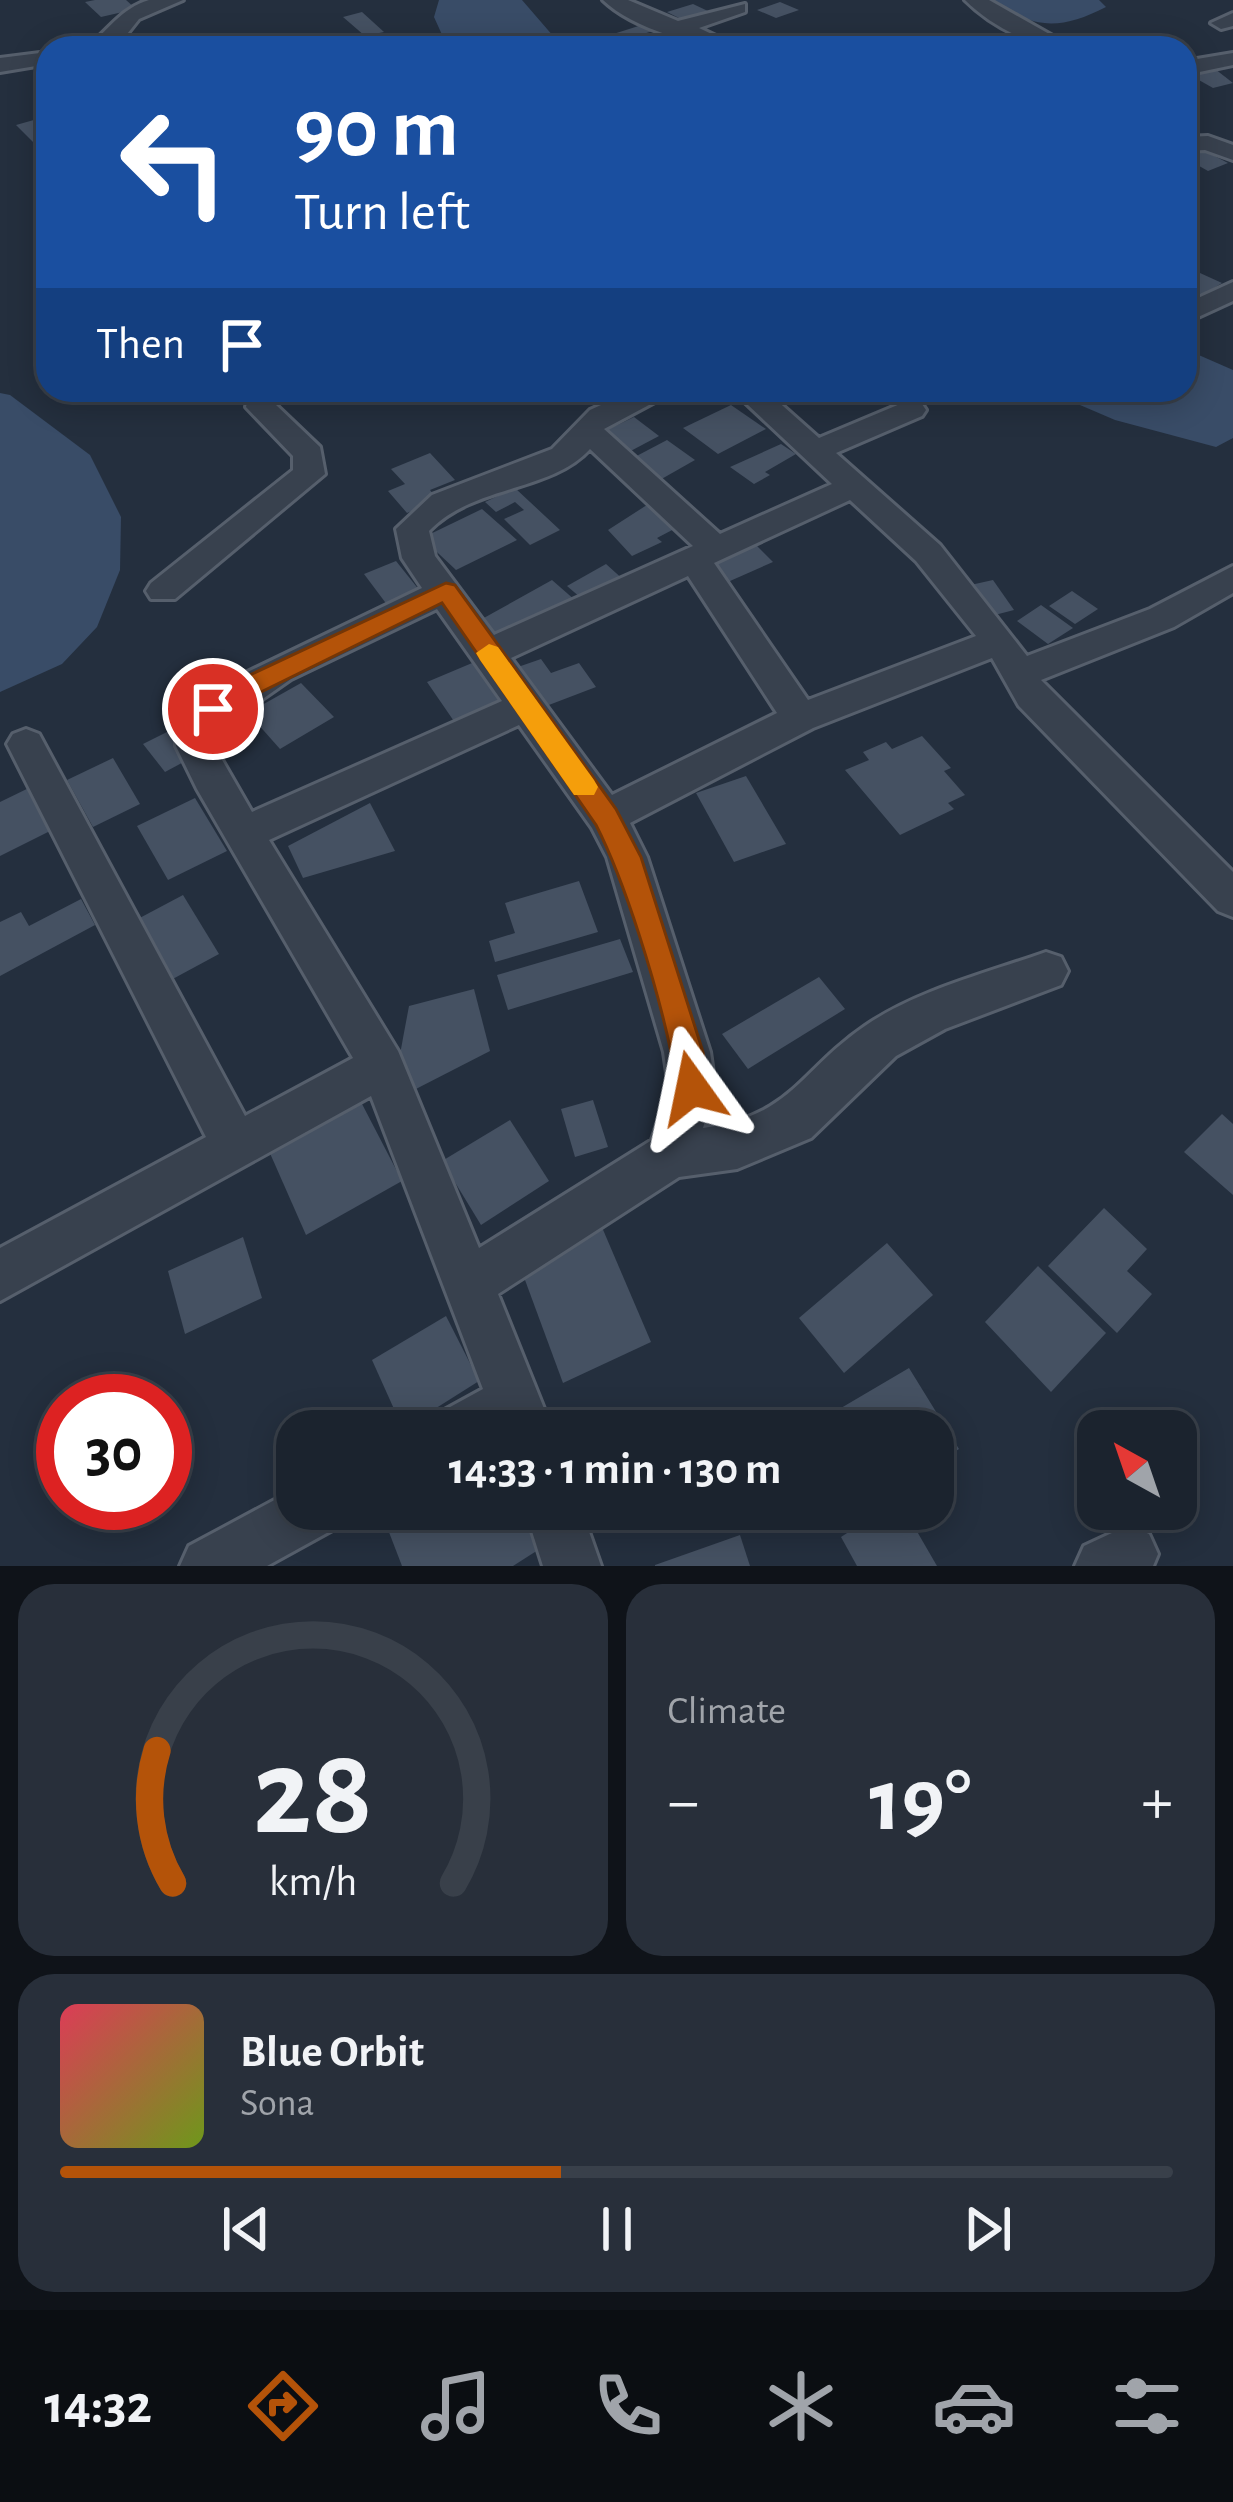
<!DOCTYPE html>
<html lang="en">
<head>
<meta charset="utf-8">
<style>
	body { margin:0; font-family:"Alegreya Sans",sans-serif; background:#282f3a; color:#f1f3f6; height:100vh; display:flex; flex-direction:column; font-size:45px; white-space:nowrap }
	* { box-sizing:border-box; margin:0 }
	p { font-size:39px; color:#a0a4aa }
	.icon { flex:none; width:66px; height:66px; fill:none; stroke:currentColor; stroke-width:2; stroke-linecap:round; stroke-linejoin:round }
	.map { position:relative; height:1566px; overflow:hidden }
	.panel { display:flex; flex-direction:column; gap:18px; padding:18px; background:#0f1319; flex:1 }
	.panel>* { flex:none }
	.top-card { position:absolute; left:36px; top:36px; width:1161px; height:366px; border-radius:36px; box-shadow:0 6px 30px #0003,0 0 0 3px #39404a; background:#1a4fa0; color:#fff; overflow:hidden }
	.needle { width:78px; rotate:320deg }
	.fabs { position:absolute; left:1077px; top:1410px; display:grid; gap:24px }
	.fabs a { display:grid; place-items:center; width:120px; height:120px; border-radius:24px; background:#1b232e; box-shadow:0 6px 30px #0003,0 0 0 3px #39404a; font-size:60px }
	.speed { position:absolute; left:36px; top:1374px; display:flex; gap:24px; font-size:60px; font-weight:700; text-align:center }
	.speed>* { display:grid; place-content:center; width:156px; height:156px; border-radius:50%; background:#1b232e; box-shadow:0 6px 30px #0003,0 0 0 3px #39404a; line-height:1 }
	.speed .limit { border:18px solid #d22; background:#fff; color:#111 }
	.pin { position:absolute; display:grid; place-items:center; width:102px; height:102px; color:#fff; margin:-51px; border:6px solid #fff; border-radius:50%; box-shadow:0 3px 12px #0007 }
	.me { position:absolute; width:132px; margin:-66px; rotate:348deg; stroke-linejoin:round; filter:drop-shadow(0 0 9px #0008) }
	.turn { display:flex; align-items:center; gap:42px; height:252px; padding:0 60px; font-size:54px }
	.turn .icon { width:156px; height:156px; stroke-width:2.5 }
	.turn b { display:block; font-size:84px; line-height:102px }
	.then { display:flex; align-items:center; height:114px; padding:0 60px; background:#0003; gap:24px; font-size:45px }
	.big { font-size:90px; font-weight:700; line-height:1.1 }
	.panel .widget { flex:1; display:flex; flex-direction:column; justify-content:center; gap:18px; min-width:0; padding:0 42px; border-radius:36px; background:#282f3a }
	.panel .dial { align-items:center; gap:0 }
	.dial svg { height:312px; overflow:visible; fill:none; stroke:#39404a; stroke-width:7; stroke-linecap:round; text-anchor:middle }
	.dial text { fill:#f1f3f6; stroke:none }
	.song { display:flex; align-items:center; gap:36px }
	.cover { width:144px; height:144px; border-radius:18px; background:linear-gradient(135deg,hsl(350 70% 55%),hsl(80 70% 35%)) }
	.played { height:12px; border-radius:6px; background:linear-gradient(90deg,#b45309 45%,#39404a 45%) }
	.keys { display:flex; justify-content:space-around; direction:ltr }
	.heat { display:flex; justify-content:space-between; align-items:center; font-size:66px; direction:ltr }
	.panel .tiles { flex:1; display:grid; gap:18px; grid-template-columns:1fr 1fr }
	.widget:last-child { grid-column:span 2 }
	.trip { position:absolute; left:276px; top:1410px; width:678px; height:120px; border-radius:36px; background:#1b232e; box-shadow:0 6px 30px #0003,0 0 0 3px #39404a; font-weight:700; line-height:120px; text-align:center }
	.tabs { display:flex; height:192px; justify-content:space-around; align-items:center; background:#0b0e12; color:#a0a4aa }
	.tabs .icon { width:84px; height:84px }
	.tabs .on { color:#b45309 }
	.tabs b { font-size:54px; color:#f1f3f6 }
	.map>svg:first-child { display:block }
	.water { fill:#394c67 }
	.building { fill:#455162 }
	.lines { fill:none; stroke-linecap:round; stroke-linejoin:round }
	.street-casing { stroke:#565f6c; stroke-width:6 }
	.street { fill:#38414e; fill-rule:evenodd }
	.route { fill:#b45309; stroke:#753606; stroke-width:3 }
	.slow { fill:#f59e0b }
</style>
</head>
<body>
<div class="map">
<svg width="1233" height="1566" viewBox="0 0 1233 1566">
	<rect width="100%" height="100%" fill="#242f3e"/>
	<!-- water -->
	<g class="water">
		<path d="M439,0H522L554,37L579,48H448L434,17Z"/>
		<path d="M991,0H1099L1106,7C1061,30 1034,30 991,0Z"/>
		<path d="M1185,349L1233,370V438L1216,447L1115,420L1045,390H1185Z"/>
		<path d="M0,393L10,395L90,455L121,517L120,570L97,627L62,664L0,692Z"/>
	</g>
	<!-- building -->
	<g class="building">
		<path d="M95,0H126L136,9L101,17L85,2Z"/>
		<path d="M780,2L799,10L776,18L757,10Z"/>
		<path d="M693,4L710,12L685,21L667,12Z"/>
		<path d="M362,12L384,32L365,36L343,17Z"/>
		<path d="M648,23L659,29L618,42L607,36Z"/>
		<path d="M1215,69L1233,83L1213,88L1190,75Z"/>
		<path d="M48,116V143L38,147L16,125Z"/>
		<path d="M1203,150L1228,163L1208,171L1185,158Z"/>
		<path d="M1189,268L1222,283L1203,295L1185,287Z"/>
		<path d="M731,405L766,429L718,454L683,428Z"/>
		<path d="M634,417L659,436L625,454L599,434Z"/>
		<path d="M667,440L695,460L658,481L629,460Z"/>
		<path d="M781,444L796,454L765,472L770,475L754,484L730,467Z"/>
		<path d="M430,453L455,480L430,490L438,500L407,513L388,491L405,484L391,469Z"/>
		<path d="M515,488L560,530L530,545L504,519L524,510L515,502L496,512L485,502Z"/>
		<path d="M650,503L676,528L657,538L662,542L632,556L608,530Z"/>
		<path d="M482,509L517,540L456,570L422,538Z"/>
		<path d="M756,545L773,562L721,585L704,567Z"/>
		<path d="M396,561L424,596L391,610L364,574Z"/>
		<path d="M606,564L626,582L588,604L567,586Z"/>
		<path d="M552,580L576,601L505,642L482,619Z"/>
		<path d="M993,580L1014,610L987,617L966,586Z"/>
		<path d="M1072,591L1098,609L1075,624L1049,606Z"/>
		<path d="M1041,605L1073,628L1048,644L1017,621Z"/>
		<path d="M484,658L512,706L460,730L427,682Z"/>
		<path d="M541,659L551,673L579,663L596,687L541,708L515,668Z"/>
		<path d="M198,673L219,697L188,714L167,690Z"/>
		<path d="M301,683L334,717L280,749L248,713Z"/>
		<path d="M169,731L191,758L165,772L143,744Z"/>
		<path d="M922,736L951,768L944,771L965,795L948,803L954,809L900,835L845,770L869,760L863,752L886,742L892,749Z"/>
		<path d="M113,758L140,804L93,827L67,780Z"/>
		<path d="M746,776L786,844L734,862L696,793Z"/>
		<path d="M35,785L60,826L0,856V802Z"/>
		<path d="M195,798L227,851L168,880L137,826Z"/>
		<path d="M370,803L395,851L303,878L288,846Z"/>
		<path d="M579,881L598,932L495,962L489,941L515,933L505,903Z"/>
		<path d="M183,895L219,954L169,981L134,921Z"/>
		<path d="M81,899L95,925L0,976V922L21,912L29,926Z"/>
		<path d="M620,939L633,972L508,1010L497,975Z"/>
		<path d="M819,977L845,1009L748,1069L722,1034Z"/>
		<path d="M474,989L490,1051L412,1091L398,1065L409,1006Z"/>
		<path d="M593,1100L608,1147L575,1157L561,1109Z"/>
		<path d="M361,1102L402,1181L306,1235L269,1151Z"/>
		<path d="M1222,1114L1233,1124V1195L1184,1152Z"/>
		<path d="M510,1120L549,1181L481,1225L442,1161Z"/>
		<path d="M1104,1208L1147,1249L1127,1271L1152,1294L1117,1333L1048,1266Z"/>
		<path d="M601,1225L651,1342L563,1383L518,1261Z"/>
		<path d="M243,1237L262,1298L185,1334L168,1271Z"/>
		<path d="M887,1243L933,1295L844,1373L799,1318Z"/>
		<path d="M1038,1266L1106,1333L1051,1392L985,1322Z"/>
		<path d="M446,1316L479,1381L403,1429L372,1360Z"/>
		<path d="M909,1368L959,1449L933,1466V1431H854L841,1408Z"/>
		<path d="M390,1509H534L549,1543L513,1566H402L382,1514Z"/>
		<path d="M884,1509H904L937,1566H857L841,1537Z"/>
		<path d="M740,1535L750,1566H655V1565Z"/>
	</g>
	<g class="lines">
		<defs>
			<g id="street">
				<path d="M149,0H183L139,19L116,48H86C107,32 121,8 149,0Z"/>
				<path d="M603,0H628L678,21L745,4V12L699,28L741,48C700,48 633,29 603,0Z"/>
				<path d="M965,0H989L1074,48C1034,48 993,28 965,0Z"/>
				<path d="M1233,13V26L1221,29L1211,23Z"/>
				<path d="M48,52V64L0,72V58Z"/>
				<path d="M1233,53V65L1185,75V61Z"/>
				<path d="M1208,136L1233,145V160L1205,150L1185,151V137Z"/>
				<path d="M1233,282V301L1185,323V304Z"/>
				<path d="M250,390H285L276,405L320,447L325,474L175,599H151L146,591L151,583L293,470V456L246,407Z"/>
				<path d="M634,390H677L604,429L720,534L832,484L732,390H765L819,438L900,404H922L926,410L922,416L836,453L940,545L1027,656L1150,609L1233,566V593L1174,627L1041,680L1233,872V917L1218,911L1019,706L992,658L813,728L630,823L647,857L710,1052L715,1087L703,1128C793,1116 799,1071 865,1026C917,990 987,973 1046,952L1061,957L1068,971L1061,985L945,1029L896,1056L811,1138L737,1169L679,1177L498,1294L553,1431H433L441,1412L483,1389L371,1096L0,1301V1248L206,1137L7,744L13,734L26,729L39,734L245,1116L353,1058L197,789L176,746V728L204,698L233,679L422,588L402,558L396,529L432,495L552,449L590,410ZM590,449L693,546L494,635L435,556L429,531C473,485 551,492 590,449ZM850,500L916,561L976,636L808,700L714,563ZM688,576L777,713L612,795L511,658ZM437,609L502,701L252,812L214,746V733L291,679ZM519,725L592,828L607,857L664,1052L669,1087L652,1140L479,1248L398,1051L269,840Z"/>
				<path d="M297,1488V1509H342L334,1529L267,1566H180L189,1546Z"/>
				<path d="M525,1509H581L601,1566H543Z"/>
				<path d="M1129,1525L1149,1534L1158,1554L1153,1566H1075L1084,1546Z"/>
			</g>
		</defs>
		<!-- street casing -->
		<use href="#street" class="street-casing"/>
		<!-- street -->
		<use href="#street" class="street"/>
	</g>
	<!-- route -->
	<path class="route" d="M446,583L455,585L616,809L641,857L703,1052L709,1088L704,1098L692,1103L681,1098C674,1083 675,1068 671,1052C657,986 626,884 596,825L442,603L257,694L222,716H204L200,709L239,680Z"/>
	<!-- slow -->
	<path class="slow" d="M489,644L498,647L594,780L598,787L594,795H574L480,660L476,653Z"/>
</svg>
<div class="fabs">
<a><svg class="needle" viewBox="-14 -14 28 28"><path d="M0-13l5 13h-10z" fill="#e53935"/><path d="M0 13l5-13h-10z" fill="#a0a4aa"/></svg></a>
</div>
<div class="speed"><div class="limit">30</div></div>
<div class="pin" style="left:213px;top:709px;background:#d93025"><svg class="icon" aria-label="arrive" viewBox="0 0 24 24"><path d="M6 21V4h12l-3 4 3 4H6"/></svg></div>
<svg class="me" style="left:692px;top:1088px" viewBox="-20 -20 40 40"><path d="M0-17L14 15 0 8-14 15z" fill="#b45309" stroke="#fff" stroke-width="4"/></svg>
<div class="trip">14:33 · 1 min · 130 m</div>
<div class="top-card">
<div class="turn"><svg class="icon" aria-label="left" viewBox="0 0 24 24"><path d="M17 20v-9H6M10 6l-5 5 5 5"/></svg><div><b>90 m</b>Turn left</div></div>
<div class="then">Then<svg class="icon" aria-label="arrive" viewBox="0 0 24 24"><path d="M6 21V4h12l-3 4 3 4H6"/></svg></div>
</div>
</div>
<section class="panel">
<div class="tiles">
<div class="widget dial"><svg viewBox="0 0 100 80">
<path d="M14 69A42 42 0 1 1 86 69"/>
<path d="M14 69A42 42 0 0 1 10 35" stroke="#b45309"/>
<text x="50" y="56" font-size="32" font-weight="700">28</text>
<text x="50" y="72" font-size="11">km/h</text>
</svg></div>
<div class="widget"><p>Climate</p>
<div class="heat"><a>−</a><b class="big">19°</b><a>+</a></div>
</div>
<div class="widget">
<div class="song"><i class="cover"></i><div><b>Blue Orbit</b><p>Sona</p></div></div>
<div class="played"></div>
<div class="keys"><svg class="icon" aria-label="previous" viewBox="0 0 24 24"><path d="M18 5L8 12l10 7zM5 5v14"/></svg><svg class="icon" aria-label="pause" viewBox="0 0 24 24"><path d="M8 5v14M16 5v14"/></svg><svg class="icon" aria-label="next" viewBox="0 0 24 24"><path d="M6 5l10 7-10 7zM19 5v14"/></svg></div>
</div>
</div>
</section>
<nav class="tabs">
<b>14:32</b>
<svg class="icon on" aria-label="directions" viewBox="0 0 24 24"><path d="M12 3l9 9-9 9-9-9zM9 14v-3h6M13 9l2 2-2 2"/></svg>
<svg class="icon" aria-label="music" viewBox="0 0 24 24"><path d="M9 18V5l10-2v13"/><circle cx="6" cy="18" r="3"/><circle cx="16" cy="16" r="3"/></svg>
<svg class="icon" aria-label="phone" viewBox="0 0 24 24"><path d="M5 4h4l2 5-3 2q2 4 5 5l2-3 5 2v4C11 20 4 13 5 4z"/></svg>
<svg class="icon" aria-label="climate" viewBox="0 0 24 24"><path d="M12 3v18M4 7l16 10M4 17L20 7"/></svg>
<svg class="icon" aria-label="car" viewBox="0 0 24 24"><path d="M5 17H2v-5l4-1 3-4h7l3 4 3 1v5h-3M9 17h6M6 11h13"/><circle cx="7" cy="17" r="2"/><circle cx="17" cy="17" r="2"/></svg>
<svg class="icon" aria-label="filters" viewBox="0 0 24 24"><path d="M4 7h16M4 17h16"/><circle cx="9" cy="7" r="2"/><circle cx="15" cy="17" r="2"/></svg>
</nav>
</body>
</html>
